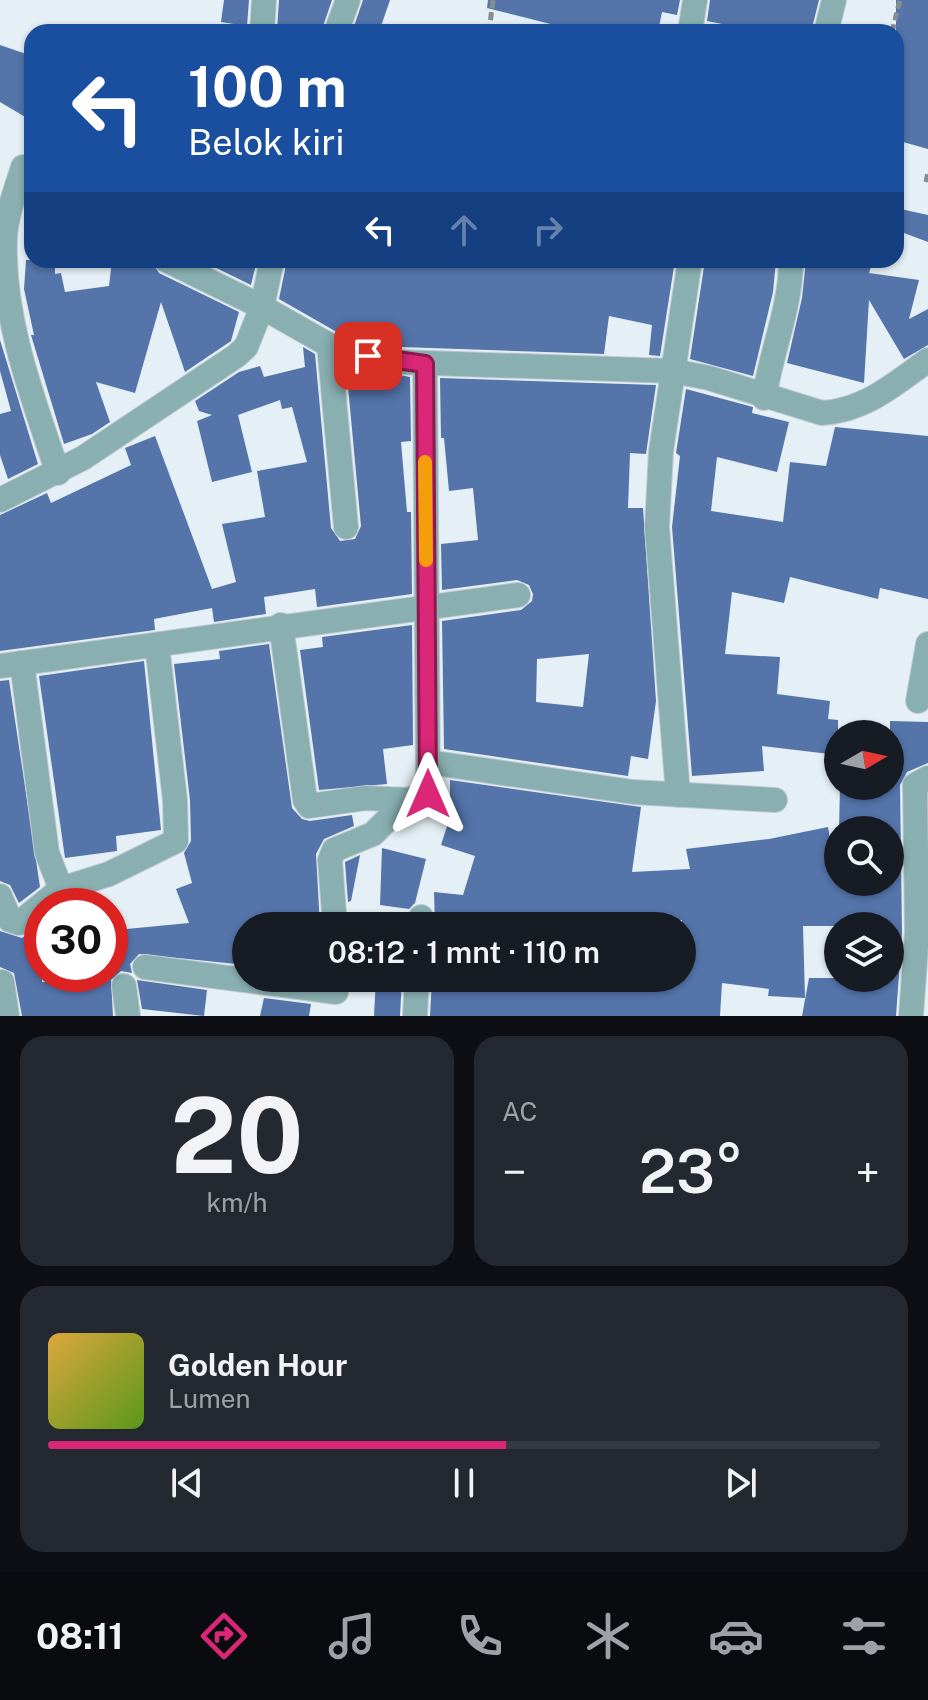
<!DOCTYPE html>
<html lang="id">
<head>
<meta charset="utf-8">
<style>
	body { margin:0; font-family:"Public Sans",sans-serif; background:#242831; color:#f1f3f6; height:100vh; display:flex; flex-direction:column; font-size:30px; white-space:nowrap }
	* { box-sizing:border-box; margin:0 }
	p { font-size:26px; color:#9ea1a6 }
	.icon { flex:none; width:44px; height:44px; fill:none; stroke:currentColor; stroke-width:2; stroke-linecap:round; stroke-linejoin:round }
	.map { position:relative; height:1016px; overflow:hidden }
	.drawer { display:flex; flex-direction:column; gap:20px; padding:20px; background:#0d0f14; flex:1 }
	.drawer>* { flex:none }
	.guide { position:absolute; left:24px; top:24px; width:880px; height:244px; border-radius:24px; box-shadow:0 2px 6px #0004; background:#1a4fa0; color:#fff; overflow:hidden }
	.needle { width:52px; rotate:81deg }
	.controls { position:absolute; left:824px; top:720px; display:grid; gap:16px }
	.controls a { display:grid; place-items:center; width:80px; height:80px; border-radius:50%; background:#171b24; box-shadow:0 2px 6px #0004; font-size:40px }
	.speed { position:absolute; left:24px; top:888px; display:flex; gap:16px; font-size:40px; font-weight:700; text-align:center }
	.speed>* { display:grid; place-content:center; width:104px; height:104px; border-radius:50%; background:#171b24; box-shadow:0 2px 6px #0004; line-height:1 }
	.speed .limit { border:12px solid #d22; background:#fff; color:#111 }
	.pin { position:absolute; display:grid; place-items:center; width:68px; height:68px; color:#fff; margin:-34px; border-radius:16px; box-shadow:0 4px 12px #0006 }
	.me { position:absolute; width:88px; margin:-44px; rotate:0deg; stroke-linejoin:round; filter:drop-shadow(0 0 6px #0008) }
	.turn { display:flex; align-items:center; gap:28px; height:168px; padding:0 32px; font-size:36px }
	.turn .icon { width:104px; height:104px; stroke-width:2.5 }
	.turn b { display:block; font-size:56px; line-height:68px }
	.lanes { display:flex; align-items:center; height:76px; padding:0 32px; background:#0003; justify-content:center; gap:40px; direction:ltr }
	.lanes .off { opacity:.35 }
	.big { font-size:60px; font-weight:600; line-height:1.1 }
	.drawer .widget { flex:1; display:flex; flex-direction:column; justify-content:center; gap:12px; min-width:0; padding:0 28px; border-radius:24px; background:#242831 }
	.drawer .dial { align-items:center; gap:0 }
	.dial b { font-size:104px; line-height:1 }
	.song { display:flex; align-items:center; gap:24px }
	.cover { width:96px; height:96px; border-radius:12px; background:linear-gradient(135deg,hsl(40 70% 55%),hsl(90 70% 35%)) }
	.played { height:8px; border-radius:4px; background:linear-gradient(90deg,#db2777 55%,#363941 55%) }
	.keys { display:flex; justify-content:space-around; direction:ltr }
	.heat { display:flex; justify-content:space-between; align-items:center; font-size:44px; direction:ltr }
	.drawer .tiles { flex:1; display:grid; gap:20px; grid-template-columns:1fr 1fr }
	.widget:last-child { grid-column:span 2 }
	.trip { position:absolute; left:232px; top:912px; width:464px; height:80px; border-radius:40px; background:#171b24; box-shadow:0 2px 6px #0004; font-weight:600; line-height:80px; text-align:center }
	.menu { display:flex; height:128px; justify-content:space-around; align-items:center; background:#090b0e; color:#9ea1a6 }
	.menu .icon { width:56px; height:56px }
	.menu .active { color:#db2777 }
	.menu b { font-size:36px; color:#f1f3f6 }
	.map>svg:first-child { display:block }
	.building { fill:#5474aa; fill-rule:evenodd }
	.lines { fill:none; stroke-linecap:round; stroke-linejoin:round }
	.street-casing { stroke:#c1cad0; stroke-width:26 }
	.path { stroke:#858d91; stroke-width:5; stroke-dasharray:8 4; stroke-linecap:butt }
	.street { stroke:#89afb1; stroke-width:24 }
	.route-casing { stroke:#8e194d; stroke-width:20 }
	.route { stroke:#db2777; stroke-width:14 }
	.slow { stroke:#f59e0b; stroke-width:14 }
</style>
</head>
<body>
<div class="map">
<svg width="928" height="1016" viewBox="0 0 928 1016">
	<rect width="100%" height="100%" fill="#e5f0f6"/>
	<!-- building -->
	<g class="building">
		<path d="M224,0H249L247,26L221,22Z"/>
		<path d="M279,0H332L321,32L277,30Z"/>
		<path d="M363,0H390L379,32H352Z"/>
		<path d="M488,0H680L677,15L662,12L658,32H582L487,8Z"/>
		<path d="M710,0H819L811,32H763L707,21Z"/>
		<path d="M896,0H928V149L896,140Z"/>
		<path d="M0,45L32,56V121L0,102Z"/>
		<path d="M896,208L928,215V242L896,230Z"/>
		<path d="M26,260H55V274L61,273L65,292L109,286L112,260H151L159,273L239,312L231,341L185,372L161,302L135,393L96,382L110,422L92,434L64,444L31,335H34L24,289Z"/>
		<path d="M200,260H257L251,285Z"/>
		<path d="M287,260H675L660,356L649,355L652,325L609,316L604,354L401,347L335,331L279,299Z"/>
		<path d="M705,260H776L773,292L753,376L690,359Z"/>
		<path d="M806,260H873L869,273L919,280L909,319L928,309V345L904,359L869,300L864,383L787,363L802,298Z"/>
		<path d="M0,340L38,464L8,479L0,455V414L11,411L0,371Z"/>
		<path d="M303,347L315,354L331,528L340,541L355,539L361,526L346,365L410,377L411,441L401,442L407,512H411L412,594L317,607L315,589L264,597L266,614L214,622L212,608L154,619L155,630L0,651V515L47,493L51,503L131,465L125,448L155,436L212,589L236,582L222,524L265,517L257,471L307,462L292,407L282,409L280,400L238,415L252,472L212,482L197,421L212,415L199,411L195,401L239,372L260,366L264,377L305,367Z"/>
		<path d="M440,378L656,385L646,454L630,453L628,508H643L656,701L648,759L631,756L628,776L444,749L442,621L521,610L532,601L533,594L529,585L517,580L442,590L441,544L478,540L473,488L449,491L444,438H441ZM589,654L583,707L536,702L537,659Z"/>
		<path d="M686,389L753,407L752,413L789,422L777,472L717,457L711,511L783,522L790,462L826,466L835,427L928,436V599L880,588L878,599L790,577L784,603L732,592L725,654L780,657L777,694L830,701L828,719L838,720V755L762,746L764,771L692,776L672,527L680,456L676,453Z"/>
		<path d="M412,625L413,745L383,749L387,784L319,790L300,650L323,647L322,637Z"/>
		<path d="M269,644L292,808L302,819L310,821L352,815L354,826L324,839L316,854L320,926H246V965L139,954L130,964L132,973L121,971L111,980L113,1016H22L14,973L0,967V931L22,938L42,924V982L62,980L63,986L110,979V943L118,942L116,930L189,923L176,889L192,883L184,853L191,841L190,800L174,664L220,659L219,651Z"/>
		<path d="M144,661L161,830L116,836L117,851L65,858L39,676Z"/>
		<path d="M9,680L40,887L19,903L10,885L0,881V681Z"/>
		<path d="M890,721L928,722V763L907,772L900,785L902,933L896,1016H802L809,978H890V926H803L805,998L768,996L769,989L722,983L720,1016H430L432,978H448L447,983L497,978H682V920L619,918L595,923V926H435L434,892L463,895L475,856L441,845L450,817V780L641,807L632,872L690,869L686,849L769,839L828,827L838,882H890V830H839L840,786H890Z"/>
		<path d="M382,848L426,859L415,903L409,909L380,905Z"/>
		<path d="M360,855L351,901L348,902L345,862Z"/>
		<path d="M376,978H402L400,1016H374Z"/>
		<path d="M137,980L207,990L204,1016L142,1009Z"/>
		<path d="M264,998L311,1004L309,1016H260Z"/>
	</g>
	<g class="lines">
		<defs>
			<g id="street">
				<path d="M262,32L264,0"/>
				<path d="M336,32L348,0"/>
				<path d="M690,32L695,0"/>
				<path d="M826,32L834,0"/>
				<path d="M23,167C16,190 6,214 5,239C2,319 33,399 58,473"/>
				<path d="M166,260L262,307L272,260"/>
				<path d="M329,345L346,527"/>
				<path d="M764,398C771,352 791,307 791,260"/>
				<path d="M0,500L83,458L236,356L246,347L262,307L329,345L399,362L673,371L709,378L822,413C864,411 895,384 928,360"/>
				<path d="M281,625L305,800L309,806L366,798L407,800"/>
				<path d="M22,663L47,853L61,889"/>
				<path d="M0,666L518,595"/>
				<path d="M918,701L928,644"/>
				<path d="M428,762L633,792L775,800"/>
				<path d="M678,795L657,527L661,451L690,260"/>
				<path d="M0,896L10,920L19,923L61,889L109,874L176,841L175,800L157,645"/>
				<path d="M335,926L330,860L334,850L373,834L407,800L428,794L425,364"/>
				<path d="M420,926L421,917"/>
				<path d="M145,967L336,992V978"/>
				<path d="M2,982L7,1016"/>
				<path d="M124,986L128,1016"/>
				<path d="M415,1016L417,978"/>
				<path d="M911,1016L917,933L915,785L928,778"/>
			</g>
		</defs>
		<!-- street casing -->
		<use href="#street" class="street-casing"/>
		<!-- path -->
		<g class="path">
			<path d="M489,32L493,0"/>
			<path d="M892,32L900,0"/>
			<path d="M926,182L928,172"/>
		</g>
		<!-- street -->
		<use href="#street" class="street"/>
	</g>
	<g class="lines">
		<defs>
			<path id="route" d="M368,356L425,364L428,794"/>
		</defs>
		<!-- route casing -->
		<use href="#route" class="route-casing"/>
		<!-- route -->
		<use href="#route" class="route"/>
		<!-- slow -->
		<path class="slow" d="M425,462L426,560"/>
	</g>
</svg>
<div class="controls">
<a><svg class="needle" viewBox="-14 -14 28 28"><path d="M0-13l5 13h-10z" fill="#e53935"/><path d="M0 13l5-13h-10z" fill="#9ea1a6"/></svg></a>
<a><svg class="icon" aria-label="search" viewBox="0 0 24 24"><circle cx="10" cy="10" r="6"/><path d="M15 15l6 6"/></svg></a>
<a><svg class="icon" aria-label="layers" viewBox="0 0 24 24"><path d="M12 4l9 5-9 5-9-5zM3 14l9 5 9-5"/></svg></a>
</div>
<div class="speed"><div class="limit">30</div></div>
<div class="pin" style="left:368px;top:356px;background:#d93025"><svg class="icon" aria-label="arrive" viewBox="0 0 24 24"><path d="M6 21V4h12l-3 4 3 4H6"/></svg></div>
<svg class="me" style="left:428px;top:794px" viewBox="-20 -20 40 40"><path d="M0-17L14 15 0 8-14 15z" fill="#db2777" stroke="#fff" stroke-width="4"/></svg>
<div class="trip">08:12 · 1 mnt · 110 m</div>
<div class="guide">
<div class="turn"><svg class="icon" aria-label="left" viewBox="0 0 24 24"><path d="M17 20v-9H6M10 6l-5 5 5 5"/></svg><div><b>100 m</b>Belok kiri</div></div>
<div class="lanes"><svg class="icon" aria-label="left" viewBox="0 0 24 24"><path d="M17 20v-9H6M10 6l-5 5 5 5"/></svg><svg class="icon off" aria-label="ahead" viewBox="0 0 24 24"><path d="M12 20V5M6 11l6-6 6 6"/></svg><svg class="icon off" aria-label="right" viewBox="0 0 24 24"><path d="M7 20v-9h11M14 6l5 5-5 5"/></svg></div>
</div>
</div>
<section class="drawer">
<div class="tiles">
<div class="widget dial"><b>20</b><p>km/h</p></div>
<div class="widget"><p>AC</p>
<div class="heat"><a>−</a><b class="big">23°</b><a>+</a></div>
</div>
<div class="widget">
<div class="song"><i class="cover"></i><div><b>Golden Hour</b><p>Lumen</p></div></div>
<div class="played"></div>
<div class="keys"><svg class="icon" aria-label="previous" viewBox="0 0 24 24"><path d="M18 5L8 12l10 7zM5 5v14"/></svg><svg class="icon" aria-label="pause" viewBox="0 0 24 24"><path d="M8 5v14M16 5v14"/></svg><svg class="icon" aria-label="next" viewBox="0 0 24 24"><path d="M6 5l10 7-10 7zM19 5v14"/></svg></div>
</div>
</div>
</section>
<nav class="menu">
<b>08:11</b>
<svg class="icon active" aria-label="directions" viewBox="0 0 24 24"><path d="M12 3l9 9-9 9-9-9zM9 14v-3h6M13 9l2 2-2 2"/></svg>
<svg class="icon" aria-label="music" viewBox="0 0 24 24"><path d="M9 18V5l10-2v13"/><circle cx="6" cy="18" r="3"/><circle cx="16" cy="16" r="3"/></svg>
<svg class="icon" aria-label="phone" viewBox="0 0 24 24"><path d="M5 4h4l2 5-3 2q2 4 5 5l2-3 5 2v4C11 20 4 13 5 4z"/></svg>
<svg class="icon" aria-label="climate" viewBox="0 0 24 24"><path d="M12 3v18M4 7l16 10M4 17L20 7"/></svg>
<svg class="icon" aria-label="car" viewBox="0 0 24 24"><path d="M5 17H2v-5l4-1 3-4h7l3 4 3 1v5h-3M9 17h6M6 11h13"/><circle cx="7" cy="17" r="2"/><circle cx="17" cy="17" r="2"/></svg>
<svg class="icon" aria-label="filters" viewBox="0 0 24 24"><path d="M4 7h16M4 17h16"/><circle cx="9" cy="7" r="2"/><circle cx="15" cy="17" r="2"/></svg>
</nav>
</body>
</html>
